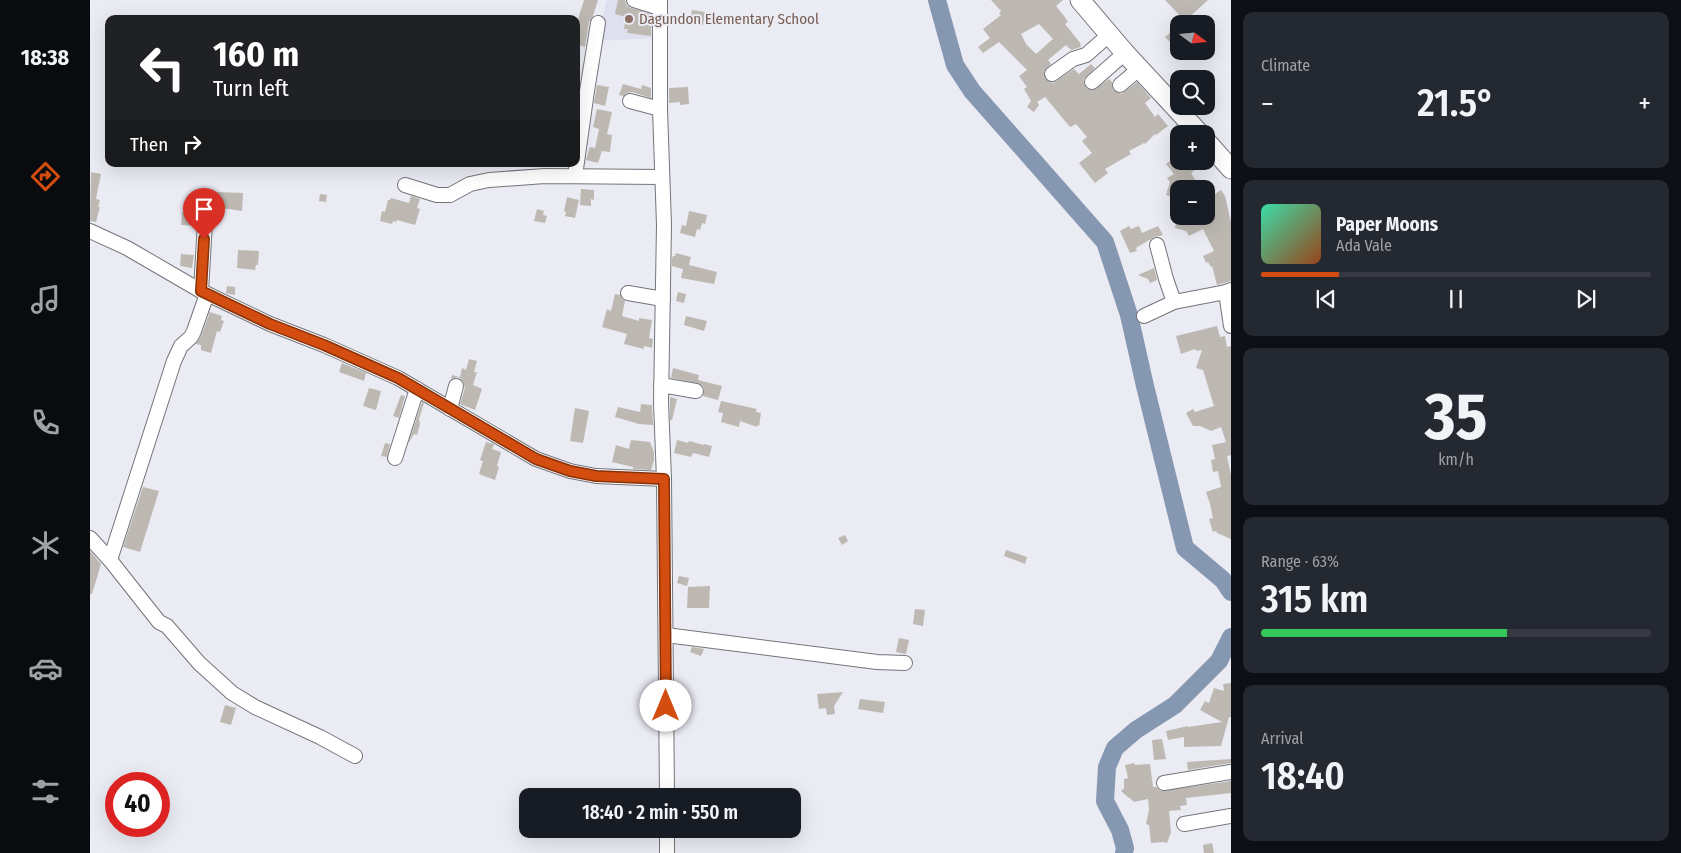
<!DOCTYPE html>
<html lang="en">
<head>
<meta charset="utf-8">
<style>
	body { margin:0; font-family:"Fira Sans Condensed",sans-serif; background:#242831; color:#f1f3f6; height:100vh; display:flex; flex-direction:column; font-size:19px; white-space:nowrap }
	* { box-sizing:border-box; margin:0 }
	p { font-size:16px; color:#9ea1a6 }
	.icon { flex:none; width:28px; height:28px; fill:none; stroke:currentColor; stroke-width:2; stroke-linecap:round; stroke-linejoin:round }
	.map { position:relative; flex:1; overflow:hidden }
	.details { display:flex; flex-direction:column; gap:12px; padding:12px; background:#0d0f14; width:450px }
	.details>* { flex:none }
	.top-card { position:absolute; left:15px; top:15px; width:475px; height:152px; border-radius:10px; box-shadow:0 5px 20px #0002; background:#202124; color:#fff; overflow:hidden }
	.needle { width:32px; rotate:106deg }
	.controls { position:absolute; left:1080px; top:15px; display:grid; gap:10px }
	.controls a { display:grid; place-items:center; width:45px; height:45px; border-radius:10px; background:#171b24; box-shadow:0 5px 20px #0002; font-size:25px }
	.speed { position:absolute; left:15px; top:772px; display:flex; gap:10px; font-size:25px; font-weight:700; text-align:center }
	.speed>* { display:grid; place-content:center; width:65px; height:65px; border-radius:50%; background:#171b24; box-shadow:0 5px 20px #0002; line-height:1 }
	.speed .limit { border:8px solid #d22; background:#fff; color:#111 }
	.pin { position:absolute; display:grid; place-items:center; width:42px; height:42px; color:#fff; margin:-51px -21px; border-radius:50% 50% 50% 0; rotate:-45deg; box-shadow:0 0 5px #0007 }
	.pin .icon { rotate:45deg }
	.me { position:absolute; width:55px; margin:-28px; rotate:0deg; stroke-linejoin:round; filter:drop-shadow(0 0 4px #0008) }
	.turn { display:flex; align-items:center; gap:18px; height:105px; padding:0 25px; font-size:22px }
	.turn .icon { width:65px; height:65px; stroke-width:2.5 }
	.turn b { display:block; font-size:35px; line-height:42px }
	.then { display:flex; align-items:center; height:48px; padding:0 25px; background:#0003; gap:10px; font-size:19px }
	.big { font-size:38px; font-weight:600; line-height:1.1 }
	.details .tile { flex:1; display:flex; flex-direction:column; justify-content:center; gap:8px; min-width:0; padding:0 18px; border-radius:10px; background:#242831 }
	.details .dial { align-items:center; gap:0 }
	.dial b { font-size:65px; line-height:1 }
	.song { display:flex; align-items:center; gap:15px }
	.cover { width:60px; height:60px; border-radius:8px; background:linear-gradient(135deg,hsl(160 70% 55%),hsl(20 70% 35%)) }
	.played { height:5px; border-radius:2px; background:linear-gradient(90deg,#d24d0f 20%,#363941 20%) }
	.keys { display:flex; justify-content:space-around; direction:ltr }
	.heat { display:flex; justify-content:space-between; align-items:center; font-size:28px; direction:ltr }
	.charge { height:8px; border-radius:4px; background:linear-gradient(90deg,#34c759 63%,#363941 0) }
	.trip { position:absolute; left:429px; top:788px; width:282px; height:50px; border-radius:10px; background:#171b24; box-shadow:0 5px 20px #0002; font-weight:600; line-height:50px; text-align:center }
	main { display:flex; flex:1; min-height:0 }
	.tabs { display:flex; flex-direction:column; width:90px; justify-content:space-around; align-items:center; background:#090b0e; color:#9ea1a6 }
	.tabs .icon { width:35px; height:35px }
	.tabs .on { color:#d24d0f }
	.tabs b { font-size:22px; color:#f1f3f6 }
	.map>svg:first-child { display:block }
	.built { fill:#dfe0ef }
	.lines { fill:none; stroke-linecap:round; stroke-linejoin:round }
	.river { stroke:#8697b2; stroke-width:18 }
	.building { fill:#bdb9b2; fill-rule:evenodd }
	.minor-casing { stroke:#74757b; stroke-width:16 }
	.highway-casing { stroke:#74757b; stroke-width:21 }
	.minor { stroke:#fff; stroke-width:14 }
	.highway { stroke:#fff; stroke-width:19 }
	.route-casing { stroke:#88320a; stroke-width:12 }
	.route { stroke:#d24d0f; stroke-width:9 }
	.education-dot { fill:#8d6e63; stroke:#eaebf3; stroke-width:2 }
	.labels { text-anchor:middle; stroke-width:4; stroke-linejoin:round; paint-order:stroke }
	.education-label { font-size:15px; fill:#785e54; stroke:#eaebf3; text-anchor:start }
</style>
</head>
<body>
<main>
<nav class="tabs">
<b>18:38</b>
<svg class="icon on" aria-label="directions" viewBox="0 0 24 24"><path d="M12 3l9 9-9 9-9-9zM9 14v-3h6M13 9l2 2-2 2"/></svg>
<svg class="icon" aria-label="music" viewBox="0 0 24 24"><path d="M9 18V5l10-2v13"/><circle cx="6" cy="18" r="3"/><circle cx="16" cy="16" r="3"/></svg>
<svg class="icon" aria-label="phone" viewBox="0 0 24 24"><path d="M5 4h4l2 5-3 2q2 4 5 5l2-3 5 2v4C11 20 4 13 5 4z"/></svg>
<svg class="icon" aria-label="climate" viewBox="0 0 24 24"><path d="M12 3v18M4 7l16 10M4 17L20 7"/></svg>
<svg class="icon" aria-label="car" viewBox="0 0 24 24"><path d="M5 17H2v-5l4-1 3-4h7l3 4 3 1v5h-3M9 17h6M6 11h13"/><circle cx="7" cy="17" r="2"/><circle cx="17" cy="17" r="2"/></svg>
<svg class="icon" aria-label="filters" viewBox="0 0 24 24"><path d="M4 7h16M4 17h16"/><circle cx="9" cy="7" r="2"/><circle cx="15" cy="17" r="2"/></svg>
</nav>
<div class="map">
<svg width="1141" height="853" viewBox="0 0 1141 853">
	<rect width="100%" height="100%" fill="#eaebf3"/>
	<!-- built -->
	<path class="built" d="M517,0H565L567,38L506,41Z"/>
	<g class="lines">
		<!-- river -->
		<g class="river">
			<path d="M847,0L865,65L882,91L1015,242L1039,315L1055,386L1095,548L1133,580L1141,592"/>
			<path d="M1034,853L1035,848L1030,830L1015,801L1017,767L1025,748L1046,730L1085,705L1129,661L1141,637"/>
		</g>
	</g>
	<!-- building -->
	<g class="building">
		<path d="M494,0H508L503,16L499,22L495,47L486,44V19H488Z"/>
		<path d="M528,0H535L537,6L541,8L561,14V36L537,33L538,29H534L536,17L525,14Z"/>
		<path d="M901,0H973L966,6L974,16L978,22L975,24L991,44L990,45L991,47L981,50L976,45L958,60L961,64L954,71L955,79L963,83L984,69L989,74L1001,64L1005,68L994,79V84L996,88L1004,90L1019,79L1022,82L1023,90L1031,94L1047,82L1061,98L1055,103L1065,117L1068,114L1078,126L1066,135L1065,134L1055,144L1054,143L1039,151L1041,154L1015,169L1018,173L1005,183L989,163L1002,153L992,141L997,137L986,124L980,127L955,97L947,102L949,105L944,112L937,107L941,101L934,89L937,87L929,76L937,70L909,42L893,53L888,47L900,38L893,29L911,15L909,14L911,11ZM949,24L963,39L946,54L936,44L931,34Z"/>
		<path d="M1075,0H1118L1095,21Z"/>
		<path d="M602,10L615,12L613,25L600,23Z"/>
		<path d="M1089,25V37L1082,44L1075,37Z"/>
		<path d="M533,84L551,89L552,85L561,88V98L542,92L537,93L533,96L529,95Z"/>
		<path d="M507,85L519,87L515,106L504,103Z"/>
		<path d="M598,87L599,104L590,105V102L579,103V88Z"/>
		<path d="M507,109L522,112L517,134L522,135L520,152L512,151L508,163L496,160L500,147L505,148L509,129L503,127Z"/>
		<path d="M1089,154V161H1117L1101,173L1111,189H1089V199L1076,195L1080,182L1077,178L1084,174L1076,164Z"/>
		<path d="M1,172L11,174L6,199L10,200L8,207H10L6,222L0,221Z"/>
		<path d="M491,189L504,190V200L501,199V206L490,205Z"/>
		<path d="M1131,190L1135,196L1141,222V281L1127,285L1122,266L1121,267L1118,262L1116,263L1113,256L1124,251L1113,229L1099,236L1096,231L1085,228L1088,215L1093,221L1102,216H1116V200Z"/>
		<path d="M126,192L153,193L152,211L125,207L124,201L119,197V195L125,196Z"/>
		<path d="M230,194L237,195L236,202L229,201Z"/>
		<path d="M321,196L330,199L327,208L330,209L325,225L307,220L306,222L303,221L302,224L290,221L292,211L295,212L298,200H300L301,198L319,203Z"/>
		<path d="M477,197L489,200L485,218L475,216L476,212L474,211Z"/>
		<path d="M102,198L110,199L107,204L106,226L91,225L92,212L99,213V208H101Z"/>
		<path d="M447,209L454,211L453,215L457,216L455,223L444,221Z"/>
		<path d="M599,211L617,215L615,224L612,223L610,230L607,229L605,237L590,233L592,225L596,226Z"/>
		<path d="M1039,226L1041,229L1049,226L1052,233L1068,226L1073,235L1064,237L1046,248L1047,251L1040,253L1030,231Z"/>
		<path d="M148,250L169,251L168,265H166L165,270L147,268Z"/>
		<path d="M586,253L601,257L599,265L627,272L624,284L591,278L593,269L582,266V258L583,256H585Z"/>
		<path d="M91,254L104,255L102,268L90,266Z"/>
		<path d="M1064,268L1067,280L1060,283L1058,279L1048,275Z"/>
		<path d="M137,286L145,287V295L136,293Z"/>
		<path d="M588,292L596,294L594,303L586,301Z"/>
		<path d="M525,294L530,295L532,299L535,301L532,316L549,321V318L562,320L559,338L563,339L562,348L554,346V349L534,344L537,334L512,327L517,309L521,311Z"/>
		<path d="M120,312L132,316L131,320L134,321L130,332L127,331L121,353L111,350V345L106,344L112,334Z"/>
		<path d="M596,316L617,321L614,331L594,325Z"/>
		<path d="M1127,326L1130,337L1135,336L1137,347L1141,346V455L1137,456L1141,475V539L1127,533L1126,531L1123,532L1119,519L1123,518L1120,504L1116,492L1131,487L1128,471L1123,472L1121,460L1125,459L1122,445L1136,442L1131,427L1121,431L1110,426H1103L1096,413L1103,409L1105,412L1124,406L1113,370L1106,368L1112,350L1106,351L1105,349L1091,354L1086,336Z"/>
		<path d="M379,359L387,361L384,372H387L383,385L392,389L385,410L370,404L375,388L372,380L368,377L361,379L362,375L370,377L372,368L376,370Z"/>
		<path d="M252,363L276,373L274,381L249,372Z"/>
		<path d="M583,368L609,375L608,380L632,386L628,400L613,396L614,388L611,384L581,378Z"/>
		<path d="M279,388L291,391L286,410L273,406Z"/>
		<path d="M311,395L315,396L309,418L303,416Z"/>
		<path d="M580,397L587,399L582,420H580Z"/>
		<path d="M631,401L667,409L666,412L671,413L669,426L667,425V427L650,421L649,427L631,422L633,413L628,412Z"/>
		<path d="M332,402L334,403L329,419L330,424L327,435L324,434L318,444Z"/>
		<path d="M551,404L562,405L563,425L549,424L525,417L528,407L550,412Z"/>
		<path d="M485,408L499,411L493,443L480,441Z"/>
		<path d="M541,440L560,442L564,452V460L561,470L543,469V467L522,462L526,445L539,449Z"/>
		<path d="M587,440L598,443L599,441L614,445V444L622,446L619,457L603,453L601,457L584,453Z"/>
		<path d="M396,442L404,444L402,449L411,452L407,466L409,467L405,480L389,474L393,461L390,460Z"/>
		<path d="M295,443L300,444L297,457L291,456Z"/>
		<path d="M53,487L69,491L50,552L33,547Z"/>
		<path d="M755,535L758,541L752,545L748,538Z"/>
		<path d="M916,550L937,557L935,564L914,556Z"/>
		<path d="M0,551L11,564L2,594H0Z"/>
		<path d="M589,576L599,578L597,586L587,583Z"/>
		<path d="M620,586L619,608H597L598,587Z"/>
		<path d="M825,609L835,610L833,626L823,624Z"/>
		<path d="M809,638L819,640L816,654L806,652Z"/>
		<path d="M602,647L614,649L611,656L600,652Z"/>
		<path d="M1141,683V717H1139L1131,746L1094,747V737L1078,740L1076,731L1098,726V727L1132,722L1110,710L1115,701L1119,703L1124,688L1134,691L1133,684Z"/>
		<path d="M753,692L744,706L745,714L737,715L736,708L729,709L727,694Z"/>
		<path d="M770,699L795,702L793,713L768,709Z"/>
		<path d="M135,705L146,708L141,725L130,722Z"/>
		<path d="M1072,739L1076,759L1064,760L1062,740Z"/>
		<path d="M1141,759V763L1098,770L1097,762Z"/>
		<path d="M1044,763L1045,765L1060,764L1063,787H1066L1071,791L1141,781V793L1096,798L1097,805L1090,806L1091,810L1079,811L1081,832L1077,843L1073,842L1061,843L1059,825L1056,824L1059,810L1058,799L1044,802L1039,797V798L1031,791L1034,788V779L1038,778L1035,765Z"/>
		<path d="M1122,843L1124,853H1114L1113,845Z"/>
	</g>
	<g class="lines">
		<defs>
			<g id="minor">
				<path d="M544,0L570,8"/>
				<path d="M570,0V109L574,225L571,403L574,479L577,796"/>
				<path d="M962,74L983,59L996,55L1020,34"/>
				<path d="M1002,82L1035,53"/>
				<path d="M1030,85L1050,68"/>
				<path d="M540,101L570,109"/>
				<path d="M485,176L497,91L508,23"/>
				<path d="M315,185L347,195H360L380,184L399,180L455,176L572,177"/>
				<path d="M0,231L37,248L111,291L180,324L234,345L308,378L446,459L480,471L506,476L574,479"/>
				<path d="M1067,245L1076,279L1084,302"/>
				<path d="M1141,290L1136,292L1141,326"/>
				<path d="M111,291L116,205"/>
				<path d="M538,293L573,299"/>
				<path d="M1054,316L1084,302L1136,292"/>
				<path d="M571,385L606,391"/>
				<path d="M360,409L366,386"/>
				<path d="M305,458L327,389"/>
				<path d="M0,538L20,560L69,622L77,626L109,663L142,693L165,707L230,737L265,756"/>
				<path d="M20,560L84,361L91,346L101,337L104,331L117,294"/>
				<path d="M576,635L787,662L815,663"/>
				<path d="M1074,783L1141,772"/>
				<path d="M1094,824L1141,816"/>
				<path d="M577,829V853"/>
			</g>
			<g id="highway">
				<path d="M990,0L1035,53L1110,134"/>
				<path d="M1116,141L1141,169"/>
			</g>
		</defs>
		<!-- minor casing -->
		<use href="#minor" class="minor-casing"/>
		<!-- highway casing -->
		<use href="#highway" class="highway-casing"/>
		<!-- minor -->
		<use href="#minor" class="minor"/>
		<!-- highway -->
		<use href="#highway" class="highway"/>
	</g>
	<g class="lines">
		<defs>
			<path id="route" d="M114,239L111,291L180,324L234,345L308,378L446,459L480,471L506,476L574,479L576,706"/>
		</defs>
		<!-- route casing -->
		<use href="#route" class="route-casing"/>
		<!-- route -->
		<use href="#route" class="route"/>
	</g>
	<!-- markers -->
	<circle class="education-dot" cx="539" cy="19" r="5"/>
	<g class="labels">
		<!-- education labels -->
		<g class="education-label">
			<text x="549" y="24">Dagundon Elementary School</text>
		</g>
	</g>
</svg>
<div class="controls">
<a><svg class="needle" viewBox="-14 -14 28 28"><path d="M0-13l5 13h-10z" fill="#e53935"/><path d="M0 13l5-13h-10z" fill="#9ea1a6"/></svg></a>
<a><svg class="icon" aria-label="search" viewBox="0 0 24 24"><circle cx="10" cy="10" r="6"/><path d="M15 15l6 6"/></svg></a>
<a>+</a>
<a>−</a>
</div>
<div class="speed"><div class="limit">40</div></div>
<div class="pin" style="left:114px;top:239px;background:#d93025"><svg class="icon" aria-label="arrive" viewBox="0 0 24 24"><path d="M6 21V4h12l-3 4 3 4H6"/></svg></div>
<svg class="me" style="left:576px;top:706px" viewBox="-20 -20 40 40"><circle r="19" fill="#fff"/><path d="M0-13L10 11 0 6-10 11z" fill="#d24d0f"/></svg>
<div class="trip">18:40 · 2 min · 550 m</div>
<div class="top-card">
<div class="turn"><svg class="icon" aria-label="left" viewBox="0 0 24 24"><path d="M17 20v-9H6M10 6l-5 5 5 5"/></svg><div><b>160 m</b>Turn left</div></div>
<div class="then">Then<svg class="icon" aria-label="right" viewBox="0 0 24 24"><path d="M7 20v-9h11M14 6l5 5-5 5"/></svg></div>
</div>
</div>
<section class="details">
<div class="tile"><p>Climate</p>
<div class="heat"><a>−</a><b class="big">21.5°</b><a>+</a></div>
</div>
<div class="tile">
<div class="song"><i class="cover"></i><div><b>Paper Moons</b><p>Ada Vale</p></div></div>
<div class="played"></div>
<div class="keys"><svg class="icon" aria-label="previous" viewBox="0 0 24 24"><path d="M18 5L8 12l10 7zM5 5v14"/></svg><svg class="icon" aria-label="pause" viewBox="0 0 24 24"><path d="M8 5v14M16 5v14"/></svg><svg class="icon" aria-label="next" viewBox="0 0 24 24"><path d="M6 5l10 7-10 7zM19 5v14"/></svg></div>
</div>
<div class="tile dial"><b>35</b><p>km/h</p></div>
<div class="tile"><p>Range · 63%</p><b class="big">315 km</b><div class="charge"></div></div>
<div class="tile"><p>Arrival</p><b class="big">18:40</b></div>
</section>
</main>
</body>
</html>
